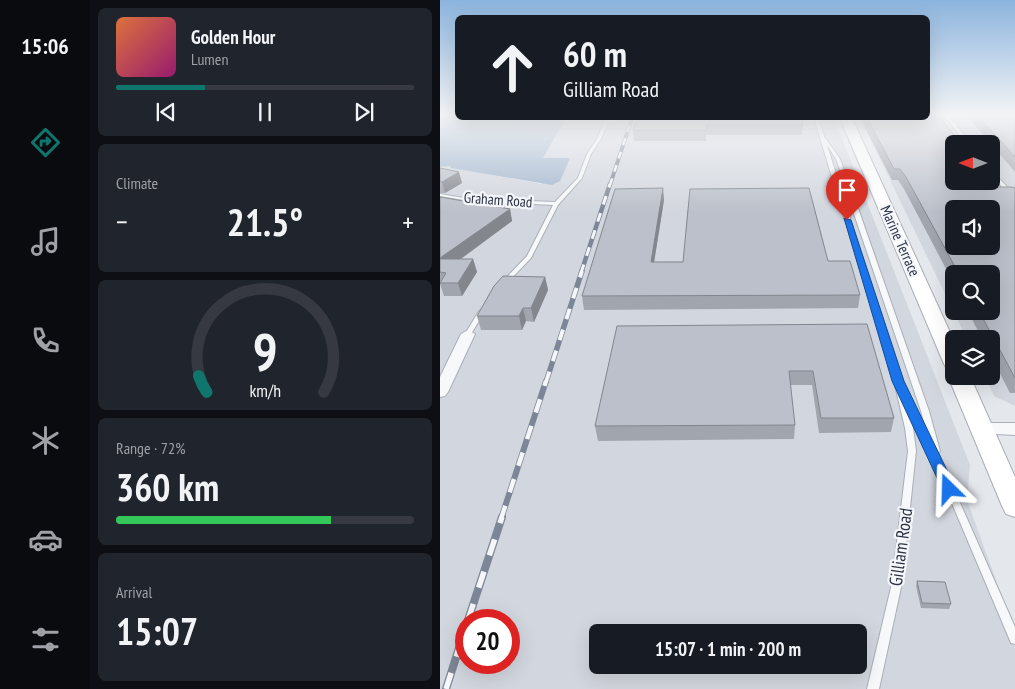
<!DOCTYPE html>
<html lang="en">
<head>
<meta charset="utf-8">
<style>
	body { margin:0; font-family:"PT Sans Narrow",sans-serif; background:#20242c; color:#f1f3f6; height:100vh; display:flex; flex-direction:column; font-size:19px; white-space:nowrap }
	* { box-sizing:border-box; margin:0 }
	p { font-size:16px; color:#9ea1a6 }
	.icon { flex:none; width:28px; height:28px; fill:none; stroke:currentColor; stroke-width:2; stroke-linecap:round; stroke-linejoin:round }
	.map { position:relative; flex:1; overflow:hidden }
	.drawer { display:flex; flex-direction:column; gap:8px; padding:8px; background:#0d0f14; width:350px }
	.drawer>* { flex:none }
	.hud { position:absolute; left:15px; top:15px; width:475px; height:105px; border-radius:8px; box-shadow:0 5px 20px #0002; background:#171b24; color:#f1f3f6; overflow:hidden }
	.needle { width:32px; rotate:270deg }
	.fabs { position:absolute; left:505px; top:135px; display:grid; gap:10px }
	.fabs a { display:grid; place-items:center; width:55px; height:55px; border-radius:8px; background:#171b24; box-shadow:0 5px 20px #0002; font-size:25px }
	.speed { position:absolute; left:15px; top:609px; display:flex; gap:10px; font-size:25px; font-weight:700; text-align:center }
	.speed>* { display:grid; place-content:center; width:65px; height:65px; border-radius:50%; background:#171b24; box-shadow:0 5px 20px #0002; line-height:1 }
	.speed .limit { border:8px solid #d22; background:#fff; color:#111 }
	.pin { position:absolute; display:grid; place-items:center; width:42px; height:42px; color:#fff; margin:-51px -21px; border-radius:50% 50% 50% 0; rotate:-45deg; box-shadow:0 0 5px #0007 }
	.pin .icon { rotate:45deg }
	.me { position:absolute; width:55px; margin:-28px; rotate:338deg; stroke-linejoin:round; filter:drop-shadow(0 0 4px #0008) }
	.turn { display:flex; align-items:center; gap:18px; height:105px; padding:0 25px; font-size:22px }
	.turn .icon { width:65px; height:65px; stroke-width:2.5 }
	.turn b { display:block; font-size:35px; line-height:42px }
	.big { font-size:38px; font-weight:800; line-height:1.1 }
	.drawer .card { flex:1; display:flex; flex-direction:column; justify-content:center; gap:8px; min-width:0; padding:0 18px; border-radius:8px; background:#20242c }
	.drawer .dial { align-items:center; gap:0 }
	.dial svg { height:130px; overflow:visible; fill:none; stroke:#363941; stroke-width:7; stroke-linecap:round; text-anchor:middle }
	.dial text { fill:#f1f3f6; stroke:none }
	.song { display:flex; align-items:center; gap:15px }
	.cover { width:60px; height:60px; border-radius:8px; background:linear-gradient(135deg,hsl(20 70% 55%),hsl(320 70% 35%)) }
	.played { height:5px; border-radius:2px; background:linear-gradient(90deg,#0f766e 30%,#363941 30%) }
	.keys { display:flex; justify-content:space-around; direction:ltr }
	.heat { display:flex; justify-content:space-between; align-items:center; font-size:28px; direction:ltr }
	.charge { height:8px; border-radius:4px; background:linear-gradient(90deg,#34c759 72%,#363941 0) }
	.trip { position:absolute; left:149px; top:624px; width:278px; height:50px; border-radius:8px; background:#171b24; box-shadow:0 5px 20px #0002; font-weight:800; line-height:50px; text-align:center }
	main { display:flex; flex:1; min-height:0 }
	.dock { display:flex; flex-direction:column; width:90px; justify-content:space-around; align-items:center; background:#090b0e; color:#9ea1a6 }
	.dock .icon { width:35px; height:35px }
	.dock .active { color:#0f766e }
	.dock b { font-size:22px; color:#f1f3f6 }
	.map>svg:first-child { display:block }
	.built { fill:#d2d6de; fill-rule:evenodd }
	.water { fill:#9fb4cc }
	.lines { fill:none; stroke-linecap:round; stroke-linejoin:round }
	.lane-casing { stroke:#a9aeb7; stroke-width:2 }
	.street-casing { stroke:#a9aeb7; stroke-width:2 }
	.secondary-casing { stroke:#a9aeb7; stroke-width:2 }
	.lane { fill:#f7f8fa; fill-rule:evenodd }
	.street { fill:#f7f8fa; fill-rule:evenodd }
	.secondary { fill:#fff; fill-rule:evenodd }
	.rail-far4-casing { stroke:#7d8696; stroke-width:4 }
	.rail-far3-casing { stroke:#7d8696; stroke-width:4.5 }
	.rail-far2-casing { stroke:#7d8696; stroke-width:5.5 }
	.rail-far1-casing { stroke:#7d8696; stroke-width:6 }
	.rail-casing { stroke:#7d8696; stroke-width:8 }
	.rail-far4 { stroke:#f4f6f9; stroke-width:2.5; stroke-dasharray:7; stroke-linecap:butt }
	.rail-far3 { stroke:#f4f6f9; stroke-width:3; stroke-dasharray:9; stroke-linecap:butt }
	.rail-far2 { stroke:#f4f6f9; stroke-width:4; stroke-dasharray:11; stroke-linecap:butt }
	.rail-far1 { stroke:#f4f6f9; stroke-width:4.5; stroke-dasharray:14; stroke-linecap:butt }
	.rail { stroke:#f4f6f9; stroke-width:5.5; stroke-dasharray:17; stroke-linecap:butt }
	.wall { fill:#a1a5ae }
	.shaded-wall { fill:#83868d }
	.building { fill:#bbc0ca; stroke:#83868d; fill-rule:evenodd }
	.route { fill:#1a73e8; stroke:#114b97 }
	.labels { text-anchor:middle; stroke-width:4.5; stroke-linejoin:round; paint-order:stroke }
	.far-street-label { font-size:15px; fill:#2b3445; stroke:#f4f6f9 }
	.street-label { font-size:18px; fill:#2b3445; stroke:#f4f6f9 }
</style>
</head>
<body>
<main>
<nav class="dock">
<b>15:06</b>
<svg class="icon active" aria-label="directions" viewBox="0 0 24 24"><path d="M12 3l9 9-9 9-9-9zM9 14v-3h6M13 9l2 2-2 2"/></svg>
<svg class="icon" aria-label="music" viewBox="0 0 24 24"><path d="M9 18V5l10-2v13"/><circle cx="6" cy="18" r="3"/><circle cx="16" cy="16" r="3"/></svg>
<svg class="icon" aria-label="phone" viewBox="0 0 24 24"><path d="M5 4h4l2 5-3 2q2 4 5 5l2-3 5 2v4C11 20 4 13 5 4z"/></svg>
<svg class="icon" aria-label="climate" viewBox="0 0 24 24"><path d="M12 3v18M4 7l16 10M4 17L20 7"/></svg>
<svg class="icon" aria-label="car" viewBox="0 0 24 24"><path d="M5 17H2v-5l4-1 3-4h7l3 4 3 1v5h-3M9 17h6M6 11h13"/><circle cx="7" cy="17" r="2"/><circle cx="17" cy="17" r="2"/></svg>
<svg class="icon" aria-label="filters" viewBox="0 0 24 24"><path d="M4 7h16M4 17h16"/><circle cx="9" cy="7" r="2"/><circle cx="15" cy="17" r="2"/></svg>
</nav>
<section class="drawer">
<div class="card">
<div class="song"><i class="cover"></i><div><b>Golden Hour</b><p>Lumen</p></div></div>
<div class="played"></div>
<div class="keys"><svg class="icon" aria-label="previous" viewBox="0 0 24 24"><path d="M18 5L8 12l10 7zM5 5v14"/></svg><svg class="icon" aria-label="pause" viewBox="0 0 24 24"><path d="M8 5v14M16 5v14"/></svg><svg class="icon" aria-label="next" viewBox="0 0 24 24"><path d="M6 5l10 7-10 7zM19 5v14"/></svg></div>
</div>
<div class="card"><p>Climate</p>
<div class="heat"><a>−</a><b class="big">21.5°</b><a>+</a></div>
</div>
<div class="card dial"><svg viewBox="0 0 100 80">
<path d="M14 69A42 42 0 1 1 86 69"/>
<path d="M14 69A42 42 0 0 1 9 59" stroke="#0f766e"/>
<text x="50" y="56" font-size="32" font-weight="700">9</text>
<text x="50" y="72" font-size="11">km/h</text>
</svg></div>
<div class="card"><p>Range · 72%</p><b class="big">360 km</b><div class="charge"></div></div>
<div class="card"><p>Arrival</p><b class="big">15:07</b></div>
</section>
<div class="map">
<svg width="575" height="689" viewBox="0 0 575 689">
	<rect width="100%" height="100%" fill="#e4e7ec"/>
	<!-- built -->
	<g class="built">
		<path d="M488,115H575V406L554,396L545,376H551V339H527L420,118H488ZM514,144H551V181H514ZM514,209H551V246H514ZM514,274H551V311H514Z"/>
		<path d="M126,118H394L530,465L527,500L575,633V689H0V167L10,166L12,168L102,184L103,158ZM26,620H69V662H26ZM158,632H418V665H158Z"/>
	</g>
	<!-- water -->
	<path class="water" d="M0,115H17L18,118H126L103,158H130L120,181L112,185L11,168L10,166L0,167Z"/>
	<g class="lines">
		<defs>
			<g id="lane">
				<path d="M504,115H508L531,144H527Z"/>
				<path d="M166,118H170L161,139L151,154L142,178L118,205L91,258L66,284H62L61,283L62,282L87,256L113,205L30,201L0,196V194L30,199L115,202L138,178L147,154L157,139Z"/>
				<path d="M374,118H378L385,139H386L400,159L411,189L409,190L407,189L396,159L387,145L464,390L467,391L468,393L486,430L481,411L412,208L413,207L418,208L489,411L500,451L498,453L575,627V644L571,643L497,468L469,411L473,428L476,451L462,583L439,689H427L452,583L468,451L465,428L454,381Z"/>
				<path d="M551,170L572,192V194H568L551,174Z"/>
				<path d="M42,309L45,311L31,334L28,336L26,335L25,334L39,311Z"/>
			</g>
			<g id="street">
				<path d="M28,330L35,334L8,392L5,396L0,397V377L21,334Z"/>
				<path d="M542,423H575V435L536,433L534,429L536,425Z"/>
			</g>
			<path id="secondary" d="M400,118H412L514,341V376H530L575,477V517L566,514L562,506L508,376L514,371L507,369L504,364Z"/>
		</defs>
		<!-- lane casing -->
		<use href="#lane" class="lane-casing"/>
		<!-- street casing -->
		<use href="#street" class="street-casing"/>
		<!-- secondary casing -->
		<use href="#secondary" class="secondary-casing"/>
		<!-- lane -->
		<use href="#lane" class="lane"/>
		<!-- street -->
		<use href="#street" class="street"/>
		<!-- secondary -->
		<use href="#secondary" class="secondary"/>
		<defs>
			<path id="rail-far4" d="M170,185L192,118"/>
			<path id="rail-far3" d="M141,273L170,184"/>
			<path id="rail-far2" d="M106,382L142,271"/>
			<path id="rail-far1" d="M61,519L106,381"/>
			<g id="rail">
				<path d="M28,620L62,517"/>
				<path d="M6,689L26,626"/>
			</g>
		</defs>
		<!-- rail-far4 casing -->
		<use href="#rail-far4" class="rail-far4-casing"/>
		<!-- rail-far3 casing -->
		<use href="#rail-far3" class="rail-far3-casing"/>
		<!-- rail-far2 casing -->
		<use href="#rail-far2" class="rail-far2-casing"/>
		<!-- rail-far1 casing -->
		<use href="#rail-far1" class="rail-far1-casing"/>
		<!-- rail casing -->
		<use href="#rail" class="rail-casing"/>
		<!-- rail-far4 -->
		<use href="#rail-far4" class="rail-far4"/>
		<!-- rail-far3 -->
		<use href="#rail-far3" class="rail-far3"/>
		<!-- rail-far2 -->
		<use href="#rail-far2" class="rail-far2"/>
		<!-- rail-far1 -->
		<use href="#rail-far1" class="rail-far1"/>
		<!-- rail -->
		<use href="#rail" class="rail"/>
	</g>
	<!-- wall -->
	<g class="wall">
		<path d="M526,115H575V172L551,144Z"/>
		<path d="M197,118L363,125L362,135H266V141H194L193,130Z"/>
		<path d="M420,118H488L555,187L575,188V393H570L551,356V339H542L528,311H551V274H514V284L464,189L458,180H452Z"/>
		<path d="M0,168L22,183L5,193H0Z"/>
		<path d="M0,197L70,209L72,221L21,259H33L37,272L22,296H4L0,284Z"/>
		<path d="M224,200L214,262L388,261L420,295L418,308L144,310L142,296Z"/>
		<path d="M105,277L108,290L94,322L86,321L82,330H41L37,316Z"/>
		<path d="M427,324L454,418L451,432L379,433L372,385H350L355,425L354,439L158,441L155,426Z"/>
		<path d="M477,581L511,604L509,609L481,608L476,586Z"/>
	</g>
	<!-- shaded-wall -->
	<g class="shaded-wall">
		<path d="M19,172L22,183L5,193L2,182Z"/>
		<path d="M223,188L224,200L212,275L211,262Z"/>
		<path d="M70,209L72,221L4,271L0,258Z"/>
		<path d="M33,259L37,272L22,296L18,283Z"/>
		<path d="M105,277L108,290L94,322L91,308Z"/>
		<path d="M83,308L86,321L82,330L79,316Z"/>
	</g>
	<!-- building -->
	<g class="building">
		<path d="M488,115H498L521,144H514V181H551L555,187H572L575,188V378L539,311H551V274H519L466,177L460,169H454L427,118H488ZM514,209H551V246H514Z"/>
		<path d="M537,115H575V157Z"/>
		<path d="M197,118H361L363,125H266V130H193Z"/>
		<path d="M0,168L19,172L2,182L0,181Z"/>
		<path d="M223,188L211,262H243L250,189L369,188L388,261H410L420,295L142,296L175,189Z"/>
		<path d="M0,197L70,209L0,258Z"/>
		<path d="M0,259H33L18,283H0L6,273L0,272Z"/>
		<path d="M63,276L105,277L91,308H83L79,316H37L54,286Z"/>
		<path d="M427,324L454,418H381L373,371H349L355,425L155,426L177,326Z"/>
		<path d="M477,581L505,582L511,604L482,603Z"/>
	</g>
	<!-- sky -->
	<linearGradient id="sky" x2="0" y2="1"><stop stop-color="#8bb4dd"/><stop offset="0.54" stop-color="#f3f4f6"/><stop offset="1" stop-color="#f3f4f6" stop-opacity="0"/></linearGradient>
	<rect width="575" height="212" fill="url(#sky)"/>
	<!-- route -->
	<path class="route" d="M404,218L411,220L464,381L516,489L514,493H504L452,381Z"/>
	<g class="labels">
		<!-- far-street labels -->
		<g class="far-street-label">
			<text transform="translate(58 200) rotate(4)" y="5">Graham Road</text>
			<text transform="translate(460 241) rotate(66)" y="5">Marine Terrace</text>
		</g>
		<!-- street labels -->
		<g class="street-label">
			<text transform="translate(461 547) rotate(-82)" y="6">Gilliam Road</text>
		</g>
	</g>
</svg>
<div class="fabs">
<a><svg class="needle" viewBox="-14 -14 28 28"><path d="M0-13l5 13h-10z" fill="#e53935"/><path d="M0 13l5-13h-10z" fill="#9ea1a6"/></svg></a>
<a><svg class="icon" aria-label="sound" viewBox="0 0 24 24"><path d="M4 9h4l5-4v14l-5-4H4zM17 9q2 3 0 6"/></svg></a>
<a><svg class="icon" aria-label="search" viewBox="0 0 24 24"><circle cx="10" cy="10" r="6"/><path d="M15 15l6 6"/></svg></a>
<a><svg class="icon" aria-label="layers" viewBox="0 0 24 24"><path d="M12 4l9 5-9 5-9-5zM3 14l9 5 9-5"/></svg></a>
</div>
<div class="speed"><div class="limit">20</div></div>
<div class="pin" style="left:407px;top:220px;background:#d93025"><svg class="icon" aria-label="arrive" viewBox="0 0 24 24"><path d="M6 21V4h12l-3 4 3 4H6"/></svg></div>
<svg class="me" style="left:509px;top:489px" viewBox="-20 -20 40 40"><path d="M0-17L14 15 0 8-14 15z" fill="#1a73e8" stroke="#fff" stroke-width="4"/></svg>
<div class="trip">15:07 · 1 min · 200 m</div>
<div class="hud">
<div class="turn"><svg class="icon" aria-label="ahead" viewBox="0 0 24 24"><path d="M12 20V5M6 11l6-6 6 6"/></svg><div><b>60 m</b>Gilliam Road</div></div>
</div>
</div>
</main>
</body>
</html>
